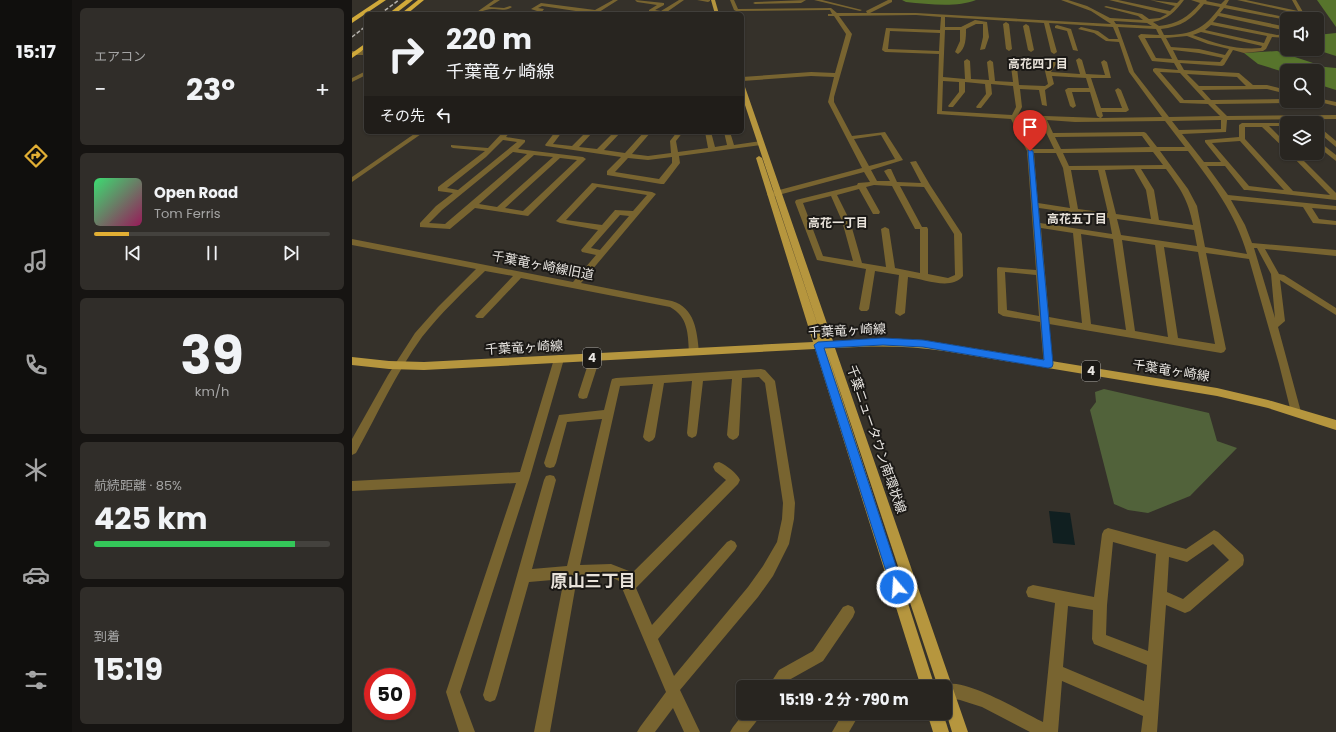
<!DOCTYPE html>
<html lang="ja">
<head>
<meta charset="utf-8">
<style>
	body { margin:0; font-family:Poppins,"Noto Sans JP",sans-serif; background:#302d29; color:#f1f3f6; height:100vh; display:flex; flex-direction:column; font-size:15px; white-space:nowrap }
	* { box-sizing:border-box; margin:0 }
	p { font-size:13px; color:#a5a5a5 }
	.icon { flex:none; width:22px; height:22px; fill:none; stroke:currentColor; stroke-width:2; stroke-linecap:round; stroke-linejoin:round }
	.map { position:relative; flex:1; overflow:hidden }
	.sheet { display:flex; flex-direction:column; gap:8px; padding:8px; background:#161412; width:280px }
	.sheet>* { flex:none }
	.banner { position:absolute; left:12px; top:12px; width:380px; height:122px; border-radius:6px; box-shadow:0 1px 3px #0004,0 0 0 1px #44423e; background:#282520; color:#f1f3f6; overflow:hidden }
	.fabs { position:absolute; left:928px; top:12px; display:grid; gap:8px }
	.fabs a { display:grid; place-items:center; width:44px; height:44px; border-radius:6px; background:#282520; box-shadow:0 1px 3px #0004,0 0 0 1px #44423e; font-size:20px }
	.speed { position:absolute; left:12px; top:668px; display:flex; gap:8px; font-size:20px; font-weight:700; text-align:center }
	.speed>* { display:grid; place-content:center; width:52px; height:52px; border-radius:50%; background:#282520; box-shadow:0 1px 3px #0004,0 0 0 1px #44423e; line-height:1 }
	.speed .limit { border:6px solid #d22; background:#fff; color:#111 }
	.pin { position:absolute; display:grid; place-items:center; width:34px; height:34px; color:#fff; margin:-41px -17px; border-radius:50% 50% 50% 0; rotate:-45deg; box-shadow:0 0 4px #0007 }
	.pin .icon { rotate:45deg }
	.me { position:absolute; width:44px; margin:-22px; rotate:342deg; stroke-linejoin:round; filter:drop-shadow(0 0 3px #0008) }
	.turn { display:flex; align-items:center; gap:14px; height:84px; padding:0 16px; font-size:18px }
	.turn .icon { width:52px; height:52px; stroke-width:2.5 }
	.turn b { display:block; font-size:28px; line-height:34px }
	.then { display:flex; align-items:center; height:38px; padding:0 16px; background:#0003; gap:8px; font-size:15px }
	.big { font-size:30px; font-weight:700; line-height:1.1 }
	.sheet .tile { flex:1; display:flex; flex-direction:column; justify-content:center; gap:6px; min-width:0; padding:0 14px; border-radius:6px; background:#302d29 }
	.sheet .dial { align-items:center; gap:0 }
	.dial b { font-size:52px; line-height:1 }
	.song { display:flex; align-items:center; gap:12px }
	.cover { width:48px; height:48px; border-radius:6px; background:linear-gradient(135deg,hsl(140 70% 55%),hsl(330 70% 35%)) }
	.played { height:4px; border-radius:2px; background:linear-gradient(90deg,#e2af34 15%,#44423e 15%) }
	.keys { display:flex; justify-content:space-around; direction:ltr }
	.heat { display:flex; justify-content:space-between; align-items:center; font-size:22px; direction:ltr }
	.charge { height:6px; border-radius:3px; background:linear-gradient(90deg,#34c759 85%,#44423e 0) }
	.trip { position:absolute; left:384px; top:680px; width:216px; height:40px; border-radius:6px; background:#282520; box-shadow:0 1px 3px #0004,0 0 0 1px #44423e; font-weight:700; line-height:40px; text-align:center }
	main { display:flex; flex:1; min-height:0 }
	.tabs { display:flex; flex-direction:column; width:72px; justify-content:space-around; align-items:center; background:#100f0d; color:#a5a5a5 }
	.tabs .icon { width:28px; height:28px }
	.tabs .current { color:#e2af34 }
	.tabs b { font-size:18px; color:#f1f3f6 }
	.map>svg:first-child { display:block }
	.green { fill:#51623a }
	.forest { fill:#57742c }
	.water { fill:#101f20 }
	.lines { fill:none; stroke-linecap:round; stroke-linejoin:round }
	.minor { fill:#786430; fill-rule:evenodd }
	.major { fill:#b6963e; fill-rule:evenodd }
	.highway { fill:#d0a93a; fill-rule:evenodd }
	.rail { stroke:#b5b2ad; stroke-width:1.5; stroke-dasharray:4 2; stroke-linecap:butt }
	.route { fill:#1a73e8; stroke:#114b97 }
	.labels { text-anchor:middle; stroke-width:4; stroke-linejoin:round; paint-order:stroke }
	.far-neighbourhood-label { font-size:12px; font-weight:bold; fill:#e8e2da; stroke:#1b1916 }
	.shield { fill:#1b1916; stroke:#aaa8a4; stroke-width:1 }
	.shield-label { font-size:12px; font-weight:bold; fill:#e8e5e1 }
	.street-label { font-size:13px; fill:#e8e5e1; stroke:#1b1916 }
	.near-neighbourhood-label { font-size:17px; font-weight:bold; fill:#e8e2da; stroke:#1b1916 }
</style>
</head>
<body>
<main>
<nav class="tabs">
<b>15:17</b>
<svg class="icon current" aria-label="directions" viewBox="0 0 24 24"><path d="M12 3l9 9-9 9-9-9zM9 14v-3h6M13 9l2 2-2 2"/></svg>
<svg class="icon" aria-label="music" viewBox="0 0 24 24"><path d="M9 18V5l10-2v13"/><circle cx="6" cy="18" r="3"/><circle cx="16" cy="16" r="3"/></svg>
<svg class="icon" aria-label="phone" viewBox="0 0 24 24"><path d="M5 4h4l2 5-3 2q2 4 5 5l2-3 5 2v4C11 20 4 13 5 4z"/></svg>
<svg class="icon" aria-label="climate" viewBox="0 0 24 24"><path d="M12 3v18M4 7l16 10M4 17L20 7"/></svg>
<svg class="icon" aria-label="car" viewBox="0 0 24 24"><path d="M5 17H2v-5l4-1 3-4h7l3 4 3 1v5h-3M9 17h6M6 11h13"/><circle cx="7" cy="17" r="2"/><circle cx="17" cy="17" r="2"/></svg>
<svg class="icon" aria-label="filters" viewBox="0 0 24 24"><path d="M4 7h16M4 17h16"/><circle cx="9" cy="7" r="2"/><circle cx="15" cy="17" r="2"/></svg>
</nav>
<section class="sheet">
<div class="tile"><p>エアコン</p>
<div class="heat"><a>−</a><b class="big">23°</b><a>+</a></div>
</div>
<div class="tile">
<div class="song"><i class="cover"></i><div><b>Open Road</b><p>Tom Ferris</p></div></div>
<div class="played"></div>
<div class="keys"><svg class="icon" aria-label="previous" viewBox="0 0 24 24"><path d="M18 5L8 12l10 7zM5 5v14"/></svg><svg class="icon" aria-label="pause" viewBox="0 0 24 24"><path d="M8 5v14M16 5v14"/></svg><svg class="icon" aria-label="next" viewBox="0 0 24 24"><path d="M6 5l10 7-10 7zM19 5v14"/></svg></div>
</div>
<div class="tile dial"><b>39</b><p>km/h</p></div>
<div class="tile"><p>航続距離 · 85%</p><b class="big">425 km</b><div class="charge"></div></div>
<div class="tile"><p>到着</p><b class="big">15:19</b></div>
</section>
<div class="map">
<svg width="984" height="732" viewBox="0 0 984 732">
	<rect width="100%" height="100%" fill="#35312a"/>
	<!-- green -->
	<path class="green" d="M752,389L857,413L865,441L885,448L838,496L796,513L776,510L762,504L738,410L744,402L743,392Z"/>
	<!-- forest -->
	<g class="forest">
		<path d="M550,0H624C604,8 576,4 554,2Z"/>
		<path d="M965,0H984V27Z"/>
		<path d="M984,33V56L962,49H965V35Z"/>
		<path d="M925,51L973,67L984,68V90L965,84V71H935V73L906,64L892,53Z"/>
	</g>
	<!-- water -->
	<path class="water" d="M697,511L718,513L723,545L701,543Z"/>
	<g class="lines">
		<!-- minor -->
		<g class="minor">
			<path d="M142,0H148L137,7L152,8L158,6L160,7C151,13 143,7 134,10C129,11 127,14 122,14Z"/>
			<path d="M261,0H266L244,14L190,6L186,8L192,9L189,13L191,14H183L185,11L179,9L189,3L243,10Z"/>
			<path d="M283,0L312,3V5L303,10L309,11L327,0H332L312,14L297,12V10L305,5L285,2Z"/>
			<path d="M345,0H358V1L356,2Z"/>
			<path d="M378,0H382L386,9L479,8L485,13H515L514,11L536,0H540V2L518,13H564L759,24L739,11L709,0H716L735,6L758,18L791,20L786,16L752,7L754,6L790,14L797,19L808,18L815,14L757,0H766L818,11L823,6L798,0L825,3L828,0H832C823,12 816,19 801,22L807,26C826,24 836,17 848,3L839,0H855L854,1L869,4L873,0H877L874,5L937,18L935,20L872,8L868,13L935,27V31L866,16L861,22L925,35L935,34V38L920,37L914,49L911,51L892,53L881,50L872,65L870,66L828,63L832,70L887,73L901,85H915L935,90V94L915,89L850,90L859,100L935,99V101H938L935,103L863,104L875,116L984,115V119L875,120L874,132L830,134L852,162H869L853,142V140L887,137V125L890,123H937H935V126H917L935,144V150L933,149L910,127H893V139L941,191L978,195L937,153H944L984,193V200L895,190H892L873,166H855L876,195L984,206V210L960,208L967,219L984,221V225L961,223L951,207L879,200L893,225L900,243L984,250V256L913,249L927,274L932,275L984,308V315L928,280L933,321L926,327L949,412L948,415L944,416L940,415L939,412L927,364L897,259L854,253L874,349L872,352L869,353L697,324L701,364L700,367H692L688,322L651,316L646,313L645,269L646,267L684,270L675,151L659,119L585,114L587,54L533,52L530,50L534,28L588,30L589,17L564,15L487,16L500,34L482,97V102L500,136L533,132L551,160L519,170L525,181H538L532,171L536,169H539L545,182L569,183L558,162L564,161L578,185L610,234L611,276C599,291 572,279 556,277L553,313L548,316L543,313L547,275L523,271L517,309L515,311H509L507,309L514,269L465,260L443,202L444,200L505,185L506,183L518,182L512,172L419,197L415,195L416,193L510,168L476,102L482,77L459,76L390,81V77L459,72L483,73L494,34L482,16H476V14H480L478,10L384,11L382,10ZM852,4L868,7C852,29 840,35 812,35L809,29C829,27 840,19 852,4ZM593,17L692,23L699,52L702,54L705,52L697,23L761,27L766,39H757L746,31L729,27L726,29L742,33L754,41L767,42L777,72L810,117L749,118L751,116L750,112H774L777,110L769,90L766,88L763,90L770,108H749L739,78H759L755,62L752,60L749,62L753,75L734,74L730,60L727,58L724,60L728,74L699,72L708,58L703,57L693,71L696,84L693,86L667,85L664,59L661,57L658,59L661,82L643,81L641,62L638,60L635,62L637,80L619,79L618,61L615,59L612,61L613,79L591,77L593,30H608V41L603,52L606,54C614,49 614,37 614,29L624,24H631V37L628,50L633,49L637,37L635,22L623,20L609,27H593ZM762,21L795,23L800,26L764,24ZM859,25L915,36L912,43L853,30ZM766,27L804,29L807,35L789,34L786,36L800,61L822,63L826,70L803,68L801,69V71L828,103L856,104L868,116L817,117L782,72ZM538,31L588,33L587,51L536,49ZM849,32L910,46L909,48C884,50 865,44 841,35ZM835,36L856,44L877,49L873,55L847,49L819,47L814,38ZM793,38H809L820,59L804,58ZM821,50L847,53L871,58L868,62L826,60ZM808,72L828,73L853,100H832ZM835,74L885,77L894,86H847ZM700,76L734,78L737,88H716L713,90L718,106L721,108L724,106L720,92H738L745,116L748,118L666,115L670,107L668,89L687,90L690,105L695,106L693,90L702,84ZM591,81L607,82V92L596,106L597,107H601L613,92V82L633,84L634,94L624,107L625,108H629L640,94L639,84L661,86L664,107L660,115L590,111ZM666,119L688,120L702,149H680ZM695,120L723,122L813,121L833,147H805L794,133L792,132L701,133ZM869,120V129L827,130L820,121ZM529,135L543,159L517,166L502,139ZM790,136L798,147L709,149L703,137ZM888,141L932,190L897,186L860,143ZM808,151H836C860,183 884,214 895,254L853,247L845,206L836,189ZM801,152L811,165L717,166L711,153ZM682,153H704L711,168L718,208L686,203ZM782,169L794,190L799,219L764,214L753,170ZM789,169H814C829,190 836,199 841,225L807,220L802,190ZM719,170H746L756,213L726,209ZM522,185L540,186L562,227L563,229H568V273L543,268L537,229L533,227L529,229L534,267L510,263L498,221L485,195L507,189L521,214H527L528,212L514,187ZM548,186L572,187L602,234L603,275L596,278L576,274V229L575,227H570ZM479,196L490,221L501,261L471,256L451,203ZM687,208L757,218L760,234L688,223ZM765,219L842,230L845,246L769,235ZM689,228L721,233L730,323L697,317ZM729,234L761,239L774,330L739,324ZM770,240L803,245L816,337L783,331ZM812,247L846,252L863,344L826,338ZM902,248H905L919,274L923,318ZM653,272L684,275L687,316L655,310Z"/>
			<path d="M454,0L449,3L403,4L401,3L403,2Z"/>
			<path d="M462,0H470L510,10L508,11Z"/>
			<path d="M885,0H894L946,11L940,0H944L955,19H951L948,14Z"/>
			<path d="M654,22L657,24L660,49L657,51L654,49L651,24Z"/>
			<path d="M674,24L677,26L682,50L679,52L676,50L671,26Z"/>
			<path d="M705,25L719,29L726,51L721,50L715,31L703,28V26Z"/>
			<path d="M965,29L969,32V34L965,35Z"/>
			<path d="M955,49H962L966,52L961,53Z"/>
			<rect x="0" y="51" width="14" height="4"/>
			<path d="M14,71V75L0,82V78Z"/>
			<path d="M965,98L984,102V106L963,101H965Z"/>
			<path d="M965,125L984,141V147L965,131Z"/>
			<path d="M65,132H72L0,182V177Z"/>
			<path d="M151,132H158L154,137L173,140V142L166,149L231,157L234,159L176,216L123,208L98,229L68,227V223L84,206L101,193L86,191V187L133,151L101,148L99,147V145L136,148ZM151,140L165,142L106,190L95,188L134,157ZM161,152L175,154L93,224L77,223L90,210ZM182,155L201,157L145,207L127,204ZM208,158L225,160L171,211L153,208Z"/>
			<path d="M203,132H210L201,144L220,146L234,132H241L227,147L245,149L262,132H269L252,150L273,153L292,132H299L280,154L296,156L319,153L318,141L325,132H331L324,141L326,152L356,148L353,132H359L363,147L375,145L372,132H378L382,145L409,141L412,143L409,145L327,156L328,163L312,184H309L255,175V171L269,157L194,146L193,145ZM320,157V163L307,179L263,172L276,158L296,160Z"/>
			<path d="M965,140L984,155V161L965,146Z"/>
			<path d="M240,183L300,192L304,194L229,283L320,301C343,308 345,331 347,352L345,355H339L337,352C336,333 336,317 318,307L169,278L131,318H125L123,316L125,314L161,276L133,271C111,292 89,313 70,337C44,373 25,415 4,453L0,455V439L36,375L63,333L86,307L124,269L0,245V239L221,282L244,255L230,252L229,250L246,230L208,223L204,221ZM245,187L295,195L281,211L263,210L250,225L214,220ZM268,215L277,216L248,250L239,248Z"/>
			<path d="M243,354L246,355L248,358L236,395L235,398L231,399L227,398L226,395L238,358L240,355Z"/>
			<path d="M207,355L210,356L212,359L178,477L108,692L123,732H107L94,692L164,483L0,491V481L168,472L202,359L204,356Z"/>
			<path d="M409,369L413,370L423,381L443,503L442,519L437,544L421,576L406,597L328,690L348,732H332L321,708L303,732H285L288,727L314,692L267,581L259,577L225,578L198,732H182L212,579L177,582L145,695L143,700L138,702L133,700L131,695L192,480L194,476L198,475L202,476L204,480L180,569L215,566L250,419L215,422L204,463L202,467L198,468L194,467L192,463L207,415L252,410L259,382L260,379L264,378ZM407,377L413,383L431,503L430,519L425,542L411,566L396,587L322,676L306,639L383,550L385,546L383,542L379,540L375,542L300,625L284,588L386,484L388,480C385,473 374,465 367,462L363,463L361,467L363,471L374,480L278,575L277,571L259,564L228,565L268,386L301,384L291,437L293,440L297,442L301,440L303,437L312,383L340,381L335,433L336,436L340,438L344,436L345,433L351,381L380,379L375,435L377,438L381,440L385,438L387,435L390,378Z"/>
			<path d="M756,528L834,549L862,530L866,532L891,555L892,560L891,565L838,611L833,613L814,605L805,732H789L791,716L710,681L706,732H678L630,707L608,700L593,697V687H588L589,685C611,676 670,712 691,722L703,603L676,597L674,592L676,587L681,585L742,597L750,534L752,530ZM761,542L804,554L796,651L754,635L755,605ZM861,544L877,560L831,599L815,592L817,557L835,562ZM716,606L741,610L740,639L742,644L795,665L792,701L711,667Z"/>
			<path d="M496,605L501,607L503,612L501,617L471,661L437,680L432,687H416L427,670L461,651L491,607Z"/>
			<path d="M392,713H410L407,718L396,732H378L381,727Z"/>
			<path d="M491,713H508L497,732H480Z"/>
		</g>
		<!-- major -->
		<g class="major">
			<path d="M359,0H363L367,14H363Z"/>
			<path d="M390,85L393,87L481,341L531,338L571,340L865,388L916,400L984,420V430L916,408L865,396L592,351C555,345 520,346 483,348L616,732H600L593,709V687H586L474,349L583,687H569L463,349L72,370L37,369L0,365V357L37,361L72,362L461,342L404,158L407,156L410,158L471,341L390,96Z"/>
			<path d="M575,713H591L597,732H581Z"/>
		</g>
		<!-- highway -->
		<g class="highway">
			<path d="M27,0H34L0,23V18Z"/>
			<path d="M54,0H61L43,14H36Z"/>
			<path d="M66,0H72L55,14H51V12Z"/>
			<path d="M14,43V48L0,58V53Z"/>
		</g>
		<!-- rail -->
		<g class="rail">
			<path d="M28,14L47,0"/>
			<path d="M0,37L14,26"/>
		</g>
	</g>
	<!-- route -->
	<path class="route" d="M676,150L681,151L701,364L700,367L696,368L571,347L531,345L472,348L551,587L549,592L545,593L541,592L539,587L462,345L466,342L531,338L571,340L692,360Z"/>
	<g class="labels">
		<!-- far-neighbourhood labels -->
		<g class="far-neighbourhood-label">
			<text x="686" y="68">高花四丁目</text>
			<text x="725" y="223">高花五丁目</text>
			<text x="486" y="227">高花一丁目</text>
		</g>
		<!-- shield labels -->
		<g class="shield">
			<rect x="231" y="348" width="18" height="20" rx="3"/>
			<rect x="730" y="361" width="18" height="20" rx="3"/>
		</g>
		<g class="shield-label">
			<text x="240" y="362">4</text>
			<text x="739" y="375">4</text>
		</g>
		<!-- street labels -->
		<g class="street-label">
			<text transform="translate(191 265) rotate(11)" y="5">千葉竜ヶ崎線旧道</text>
			<text transform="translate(495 330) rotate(-3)" y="5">千葉竜ヶ崎線</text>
			<text transform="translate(172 347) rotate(-3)" y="5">千葉竜ヶ崎線</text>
			<text transform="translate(819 370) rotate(9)" y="5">千葉竜ヶ崎線</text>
			<text transform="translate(525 439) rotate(71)" y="5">千葉ニュータウン南環状線</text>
		</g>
		<!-- near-neighbourhood labels -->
		<g class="near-neighbourhood-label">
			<text x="241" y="587">原山三丁目</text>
		</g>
	</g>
</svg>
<div class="fabs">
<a><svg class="icon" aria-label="sound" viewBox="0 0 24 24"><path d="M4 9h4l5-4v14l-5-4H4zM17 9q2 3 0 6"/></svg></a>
<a><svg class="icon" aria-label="search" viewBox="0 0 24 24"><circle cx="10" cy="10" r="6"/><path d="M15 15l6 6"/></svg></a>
<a><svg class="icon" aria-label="layers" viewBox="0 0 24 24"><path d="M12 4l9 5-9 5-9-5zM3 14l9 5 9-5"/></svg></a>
</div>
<div class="speed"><div class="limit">50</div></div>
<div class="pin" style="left:678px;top:151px;background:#d93025"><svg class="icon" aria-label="arrive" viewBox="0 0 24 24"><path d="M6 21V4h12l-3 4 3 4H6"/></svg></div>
<svg class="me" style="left:545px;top:587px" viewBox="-20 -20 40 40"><circle r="17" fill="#1a73e8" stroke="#fff" stroke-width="3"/><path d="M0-11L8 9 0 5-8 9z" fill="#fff"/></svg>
<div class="trip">15:19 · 2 分 · 790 m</div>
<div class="banner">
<div class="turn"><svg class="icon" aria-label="right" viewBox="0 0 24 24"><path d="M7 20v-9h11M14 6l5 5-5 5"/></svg><div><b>220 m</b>千葉竜ヶ崎線</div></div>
<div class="then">その先<svg class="icon" aria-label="left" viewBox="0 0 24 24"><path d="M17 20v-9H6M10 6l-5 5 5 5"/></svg></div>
</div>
</div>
</main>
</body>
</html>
